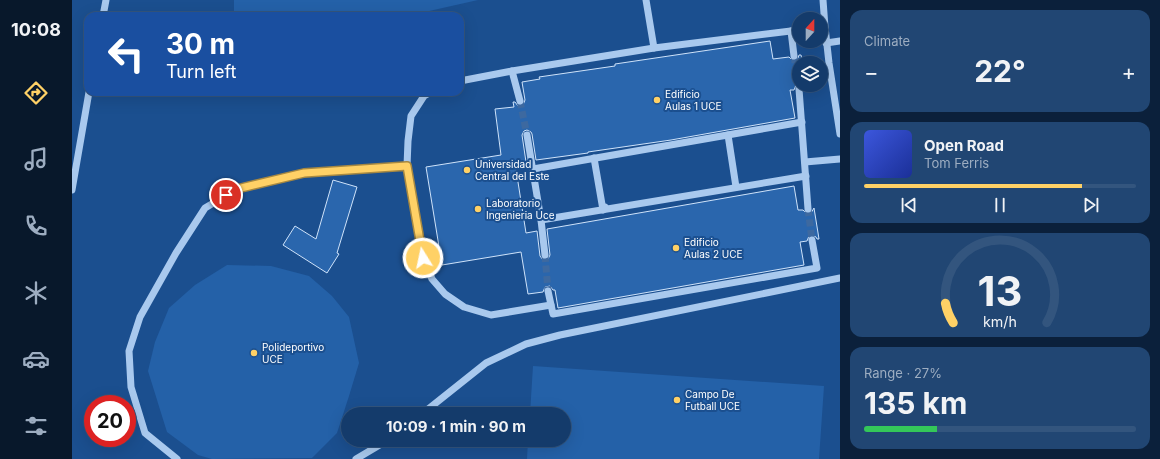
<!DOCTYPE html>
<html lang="en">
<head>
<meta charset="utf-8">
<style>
	body { margin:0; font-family:Inter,sans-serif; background:#214673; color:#f1f3f6; height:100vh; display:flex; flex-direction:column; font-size:15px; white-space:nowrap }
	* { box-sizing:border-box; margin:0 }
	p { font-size:13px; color:#9dadc1 }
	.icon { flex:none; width:22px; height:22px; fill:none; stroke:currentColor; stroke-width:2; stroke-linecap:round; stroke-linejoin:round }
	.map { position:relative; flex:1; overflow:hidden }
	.sheet { display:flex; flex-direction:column; gap:10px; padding:10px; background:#0b203b; width:320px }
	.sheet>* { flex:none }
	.hud { position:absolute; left:12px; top:12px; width:380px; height:84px; border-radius:12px; box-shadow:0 4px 16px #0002,0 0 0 1px #33557e; background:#1a4fa0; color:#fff; overflow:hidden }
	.needle { width:26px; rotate:21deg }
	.fabs { position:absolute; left:720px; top:12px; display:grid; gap:8px }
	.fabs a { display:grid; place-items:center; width:36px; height:36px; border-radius:50%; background:#143b6b; box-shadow:0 4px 16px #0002,0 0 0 1px #33557e; font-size:20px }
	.speed { position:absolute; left:12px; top:395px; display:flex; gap:8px; font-size:20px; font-weight:700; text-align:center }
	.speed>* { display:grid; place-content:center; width:52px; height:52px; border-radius:50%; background:#143b6b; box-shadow:0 4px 16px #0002,0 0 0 1px #33557e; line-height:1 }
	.speed .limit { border:6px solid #d22; background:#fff; color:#111 }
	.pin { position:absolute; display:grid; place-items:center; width:34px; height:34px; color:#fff; margin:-17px; border:2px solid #fff; border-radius:50%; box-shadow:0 1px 4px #0007 }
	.me { position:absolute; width:44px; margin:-22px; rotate:350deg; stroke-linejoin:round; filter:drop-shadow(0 0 3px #0008) }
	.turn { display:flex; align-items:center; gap:14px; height:84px; padding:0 16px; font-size:18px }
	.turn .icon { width:52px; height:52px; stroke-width:2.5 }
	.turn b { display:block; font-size:28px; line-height:34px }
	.big { font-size:30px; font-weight:700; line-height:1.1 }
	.sheet .widget { flex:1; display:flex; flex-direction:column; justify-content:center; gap:6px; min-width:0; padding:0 14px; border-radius:12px; background:#214673 }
	.sheet .dial { align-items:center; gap:0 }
	.dial svg { height:104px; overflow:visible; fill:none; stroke:#33557e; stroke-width:7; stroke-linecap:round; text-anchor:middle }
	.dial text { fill:#f1f3f6; stroke:none }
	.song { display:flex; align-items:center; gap:12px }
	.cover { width:48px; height:48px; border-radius:6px; background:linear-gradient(135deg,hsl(230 70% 55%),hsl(230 70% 35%)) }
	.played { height:4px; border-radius:2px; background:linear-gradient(90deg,#ffd166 80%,#33557e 80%) }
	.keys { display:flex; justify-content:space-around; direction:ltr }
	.heat { display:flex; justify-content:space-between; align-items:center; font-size:22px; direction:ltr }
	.charge { height:6px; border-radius:3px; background:linear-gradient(90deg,#34c759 27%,#33557e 0) }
	.trip { position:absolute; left:269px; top:407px; width:230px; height:40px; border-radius:20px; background:#143b6b; box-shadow:0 4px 16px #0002,0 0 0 1px #33557e; font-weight:700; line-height:40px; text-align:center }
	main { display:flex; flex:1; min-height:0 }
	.tabs { display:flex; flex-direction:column; width:72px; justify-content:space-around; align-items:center; background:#08182b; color:#9dadc1 }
	.tabs .icon { width:28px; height:28px }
	.tabs .selected { color:#ffd166 }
	.tabs b { font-size:18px; color:#f1f3f6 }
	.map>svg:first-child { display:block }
	.green { fill:#2461a8 }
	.building { fill:#2a66ad; stroke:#cfe3fa }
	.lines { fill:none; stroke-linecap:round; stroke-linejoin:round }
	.minor-tunnel { stroke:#3d69a0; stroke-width:7; stroke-dasharray:7 3.5; stroke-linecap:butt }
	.minor { stroke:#a9c9ee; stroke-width:7 }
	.route-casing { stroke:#a68842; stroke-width:10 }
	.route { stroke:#ffd166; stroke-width:7 }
	.poi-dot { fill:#ffd166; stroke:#1b4f8f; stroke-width:1.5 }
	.labels { text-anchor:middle; stroke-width:4; stroke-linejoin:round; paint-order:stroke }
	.poi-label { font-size:10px; fill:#fff; stroke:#1b4f8f; text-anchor:start }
</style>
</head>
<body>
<main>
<nav class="tabs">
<b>10:08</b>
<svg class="icon selected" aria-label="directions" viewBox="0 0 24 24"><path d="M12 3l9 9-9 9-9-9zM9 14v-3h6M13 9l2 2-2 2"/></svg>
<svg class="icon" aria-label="music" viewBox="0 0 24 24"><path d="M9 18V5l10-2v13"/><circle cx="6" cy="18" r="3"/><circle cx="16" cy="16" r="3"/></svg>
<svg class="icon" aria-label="phone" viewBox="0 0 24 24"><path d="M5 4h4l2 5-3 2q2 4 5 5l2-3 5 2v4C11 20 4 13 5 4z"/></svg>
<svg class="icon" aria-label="climate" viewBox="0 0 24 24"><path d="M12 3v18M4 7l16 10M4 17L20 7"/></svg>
<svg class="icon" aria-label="car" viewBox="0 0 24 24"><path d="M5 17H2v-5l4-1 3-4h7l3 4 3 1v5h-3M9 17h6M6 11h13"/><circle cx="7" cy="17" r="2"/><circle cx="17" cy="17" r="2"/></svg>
<svg class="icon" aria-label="filters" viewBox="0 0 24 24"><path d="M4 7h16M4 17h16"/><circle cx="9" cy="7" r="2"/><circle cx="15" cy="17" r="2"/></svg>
</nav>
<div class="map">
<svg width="768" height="459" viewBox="0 0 768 459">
	<rect width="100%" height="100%" fill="#1b4f8f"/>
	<!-- green -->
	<g class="green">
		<path d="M162,0H406L335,16H162Z"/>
		<path d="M155,265L199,266L237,276L260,296L277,317L287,363L277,396L265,433L240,458L140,459L126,455L95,432L76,371L83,342L97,308L123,285Z"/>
		<path d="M461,366L752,386L747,459H455L456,440H492V414H458Z"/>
	</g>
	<!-- building -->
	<g class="building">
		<path d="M698,41L701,59L717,57L720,60L723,61L726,58L727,55H729L731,63H727V84L724,85L722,90H718L723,118L599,140L516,152V153L464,160L460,134L459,132L455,130L452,131L450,135L454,162L443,163L454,233L465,231L468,256L471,260L476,259L478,255L475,229L722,186L726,210H731L734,213L737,214L739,213L742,208L747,239H745L744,237L740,235L737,236L735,241L728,242L732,265L486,308L483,290H481L478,286L473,287L471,292L456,294L449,252L370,265L354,167L429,155L423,109L442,107L441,102H443L446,106L451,105L453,100L450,82L468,79L467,77L543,66V64Z"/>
		<path d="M261,180L285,187L265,253L267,254L255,273L211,245L223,226L244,239Z"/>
	</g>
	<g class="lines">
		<!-- minor-tunnel -->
		<g class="minor-tunnel">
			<path d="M722,56L727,89"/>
			<path d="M448,101L455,135"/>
			<path d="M736,209L740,240"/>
			<path d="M473,255L476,291"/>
		</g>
		<!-- minor -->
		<g class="minor">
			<path d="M574,0L582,48"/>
			<path d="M751,0L753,27"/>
			<path d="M31,16L34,0"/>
			<path d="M749,27H753L757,63L768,134"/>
			<path d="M719,31L722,56"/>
			<path d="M754,43L768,41"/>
			<path d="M388,81L440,71"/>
			<path d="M727,89L736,209"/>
			<path d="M359,92L352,96L339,116L336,141L335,166L351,258L360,279L373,294L392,307L419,315L479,305"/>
			<path d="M448,101L440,71L582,48L727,30"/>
			<path d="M455,135L469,220L473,255"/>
			<path d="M656,135L664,187"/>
			<path d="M522,158L531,210L533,207"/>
			<path d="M733,162L768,159"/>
			<path d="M461,169L730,122"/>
			<path d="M0,190L17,92"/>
			<path d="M469,220L734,176"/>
			<path d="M476,291L481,314L745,268L740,240"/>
			<path d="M350,414L414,363L454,344L488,335L768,278"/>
			<path d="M105,459L73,433L59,387L57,351L68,317L104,253L133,208L165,189L232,173L335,166"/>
			<path d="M284,459L316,440"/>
		</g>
	</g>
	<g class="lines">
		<defs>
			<path id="route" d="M154,195L165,189L232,173L335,166L351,258"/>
		</defs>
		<!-- route casing -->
		<use href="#route" class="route-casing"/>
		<!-- route -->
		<use href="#route" class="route"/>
	</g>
	<!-- markers -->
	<g class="poi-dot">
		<circle cx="585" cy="100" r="4"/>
		<circle cx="395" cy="170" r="4"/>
		<circle cx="406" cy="209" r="4"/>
		<circle cx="604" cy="248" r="4"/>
		<circle cx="182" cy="353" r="4"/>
		<circle cx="605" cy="400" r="4"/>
	</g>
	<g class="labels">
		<!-- poi labels -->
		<g class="poi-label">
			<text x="593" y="98">Edificio<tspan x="593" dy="12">Aulas 1 UCE</tspan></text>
			<text x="403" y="168">Universidad<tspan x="403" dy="12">Central del Este</tspan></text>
			<text x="414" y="207">Laboratorio<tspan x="414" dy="12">Ingenieria Uce</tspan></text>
			<text x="612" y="246">Edificio<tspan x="612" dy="12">Aulas 2 UCE</tspan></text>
			<text x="190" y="351">Polideportivo<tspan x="190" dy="12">UCE</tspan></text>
			<text x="613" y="398">Campo De<tspan x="613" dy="12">Futball UCE</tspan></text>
		</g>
	</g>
</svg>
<div class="fabs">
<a><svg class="needle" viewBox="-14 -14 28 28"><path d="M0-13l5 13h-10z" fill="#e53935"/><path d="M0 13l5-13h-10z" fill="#9dadc1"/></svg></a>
<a><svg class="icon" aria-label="layers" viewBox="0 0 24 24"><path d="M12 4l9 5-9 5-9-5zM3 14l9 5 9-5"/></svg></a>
</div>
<div class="speed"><div class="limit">20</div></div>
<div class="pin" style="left:154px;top:195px;background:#d93025"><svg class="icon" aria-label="arrive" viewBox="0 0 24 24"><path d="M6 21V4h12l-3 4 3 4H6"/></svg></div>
<svg class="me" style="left:351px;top:258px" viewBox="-20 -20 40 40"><circle r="17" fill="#ffd166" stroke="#fff" stroke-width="3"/><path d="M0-11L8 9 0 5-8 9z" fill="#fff"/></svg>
<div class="trip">10:09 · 1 min · 90 m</div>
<div class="hud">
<div class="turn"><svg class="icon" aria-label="left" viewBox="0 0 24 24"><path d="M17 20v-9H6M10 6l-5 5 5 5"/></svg><div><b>30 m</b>Turn left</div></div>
</div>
</div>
<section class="sheet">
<div class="widget"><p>Climate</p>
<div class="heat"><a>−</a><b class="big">22°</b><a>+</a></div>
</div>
<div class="widget">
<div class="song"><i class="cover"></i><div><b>Open Road</b><p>Tom Ferris</p></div></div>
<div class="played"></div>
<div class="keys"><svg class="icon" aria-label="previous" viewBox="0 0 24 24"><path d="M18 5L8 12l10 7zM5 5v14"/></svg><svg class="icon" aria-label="pause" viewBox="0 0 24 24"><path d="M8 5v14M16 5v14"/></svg><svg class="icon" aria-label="next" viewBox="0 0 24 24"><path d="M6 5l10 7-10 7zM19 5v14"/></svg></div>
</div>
<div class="widget dial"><svg viewBox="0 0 100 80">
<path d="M14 69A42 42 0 1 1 86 69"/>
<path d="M14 69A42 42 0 0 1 8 54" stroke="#ffd166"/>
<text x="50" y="56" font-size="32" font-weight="700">13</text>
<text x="50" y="72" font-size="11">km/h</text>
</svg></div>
<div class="widget"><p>Range · 27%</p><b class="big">135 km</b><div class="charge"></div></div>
</section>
</main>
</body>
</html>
